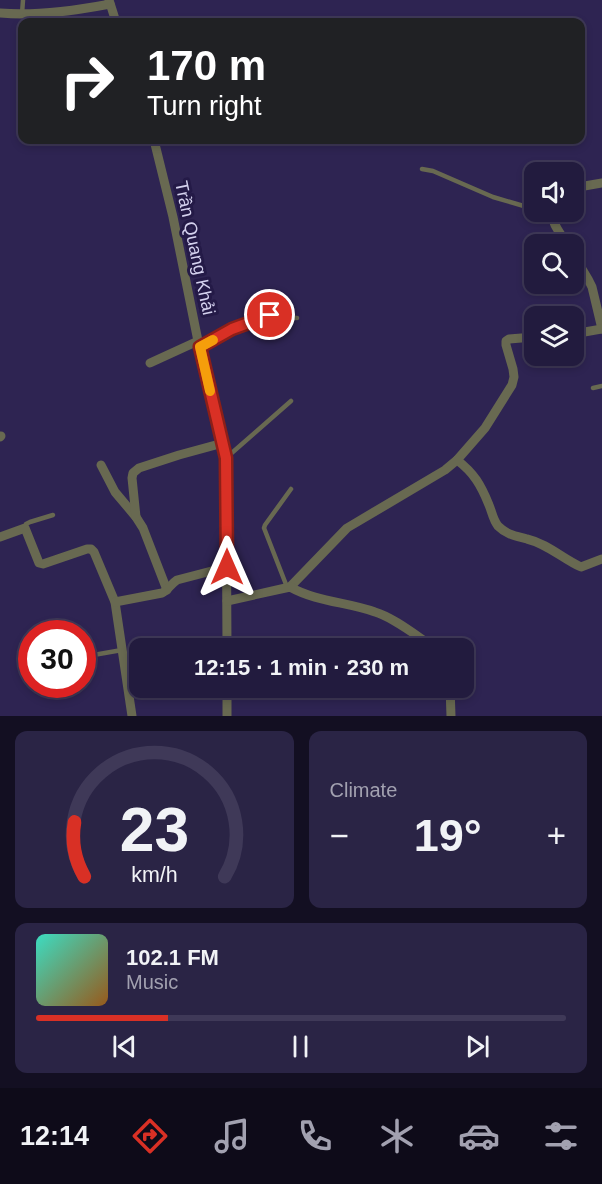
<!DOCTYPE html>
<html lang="en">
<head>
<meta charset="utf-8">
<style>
	body { margin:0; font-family:Helvetica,sans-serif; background:#2a2445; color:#f1f3f6; height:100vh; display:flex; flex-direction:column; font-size:22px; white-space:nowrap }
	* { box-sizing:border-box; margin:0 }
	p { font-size:20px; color:#a2a1b0 }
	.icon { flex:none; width:33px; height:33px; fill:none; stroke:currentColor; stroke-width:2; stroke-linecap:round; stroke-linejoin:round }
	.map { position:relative; height:716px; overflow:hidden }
	.sheet { display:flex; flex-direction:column; gap:15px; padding:15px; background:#130f22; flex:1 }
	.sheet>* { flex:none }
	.guide { position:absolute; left:18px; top:18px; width:567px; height:126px; border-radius:12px; box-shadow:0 3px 9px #0003,0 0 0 2px #3f3958; background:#202124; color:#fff; overflow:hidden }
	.buttons { position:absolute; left:524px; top:162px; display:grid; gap:12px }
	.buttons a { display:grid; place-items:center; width:60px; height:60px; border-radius:12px; background:#221b3e; box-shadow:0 3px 9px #0003,0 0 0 2px #3f3958; font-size:30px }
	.speed { position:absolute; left:18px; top:620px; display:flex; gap:12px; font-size:30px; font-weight:700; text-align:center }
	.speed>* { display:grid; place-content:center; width:78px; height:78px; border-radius:50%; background:#221b3e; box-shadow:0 3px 9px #0003,0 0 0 2px #3f3958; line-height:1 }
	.speed .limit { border:9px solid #d22; background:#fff; color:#111 }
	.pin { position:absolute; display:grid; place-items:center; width:51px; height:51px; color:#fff; margin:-26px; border:3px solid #fff; border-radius:50%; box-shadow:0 2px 6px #0007 }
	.me { position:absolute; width:66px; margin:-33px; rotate:0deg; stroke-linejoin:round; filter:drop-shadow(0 0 4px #0008) }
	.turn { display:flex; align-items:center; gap:21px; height:126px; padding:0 30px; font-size:27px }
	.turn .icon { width:78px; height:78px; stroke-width:2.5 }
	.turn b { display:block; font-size:42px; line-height:51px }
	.big { font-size:45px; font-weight:800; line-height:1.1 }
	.sheet .tile { flex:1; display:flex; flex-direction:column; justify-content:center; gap:9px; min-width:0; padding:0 21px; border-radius:12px; background:#2a2445 }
	.sheet .dial { align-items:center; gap:0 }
	.dial svg { height:156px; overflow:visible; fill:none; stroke:#3f3958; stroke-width:7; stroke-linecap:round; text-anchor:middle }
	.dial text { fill:#f1f3f6; stroke:none }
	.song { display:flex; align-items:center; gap:18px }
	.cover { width:72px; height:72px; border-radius:9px; background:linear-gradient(135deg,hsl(170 70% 55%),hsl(30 70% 35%)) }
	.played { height:6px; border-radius:3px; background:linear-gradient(90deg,#d93025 25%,#3f3958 25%) }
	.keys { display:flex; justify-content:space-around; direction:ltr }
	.heat { display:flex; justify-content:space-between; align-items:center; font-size:33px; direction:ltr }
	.sheet .tiles { flex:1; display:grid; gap:15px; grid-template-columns:1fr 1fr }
	.tile:last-child { grid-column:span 2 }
	.trip { position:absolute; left:129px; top:638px; width:345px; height:60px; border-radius:12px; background:#221b3e; box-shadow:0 3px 9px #0003,0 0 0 2px #3f3958; font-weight:800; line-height:60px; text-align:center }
	.dock { display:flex; height:96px; justify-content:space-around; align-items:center; background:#0e0b19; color:#a2a1b0 }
	.dock .icon { width:42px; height:42px }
	.dock .on { color:#d93025 }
	.dock b { font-size:27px; color:#f1f3f6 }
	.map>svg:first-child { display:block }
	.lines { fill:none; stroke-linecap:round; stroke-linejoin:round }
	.service { stroke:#686951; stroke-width:4.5 }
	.minor { stroke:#686951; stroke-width:9 }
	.route-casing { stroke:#8d1f18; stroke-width:15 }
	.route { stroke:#d93025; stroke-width:10 }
	.slow { stroke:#f59e0b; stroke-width:10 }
	.labels { text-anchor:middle; stroke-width:6; stroke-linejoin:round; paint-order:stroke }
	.street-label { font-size:18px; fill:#d4d1ee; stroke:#241a47 }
</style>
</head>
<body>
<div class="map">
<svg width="602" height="716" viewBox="0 0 602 716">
	<rect width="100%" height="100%" fill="#2e2452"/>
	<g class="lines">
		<!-- service -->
		<g class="service">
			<path d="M22,14L23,0"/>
			<path d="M422,169L433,171L493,197L534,209"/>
			<path d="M200,347L232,329L270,315L284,317L297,318"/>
			<path d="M593,388L602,386"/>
			<path d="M226,458L291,401"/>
			<path d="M25,528L26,524L30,522L53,515"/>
			<path d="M287,587L264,528L265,525L291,489"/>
			<path d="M82,657L122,650"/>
		</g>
		<!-- minor -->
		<g class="minor">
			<path d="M109,0L116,22"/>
			<path d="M0,13C37,16 73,11 110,4"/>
			<path d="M154,140L173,217L198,341L226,458L227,648"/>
			<path d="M573,188L602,183"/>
			<path d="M551,212C552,224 561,234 567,244"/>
			<path d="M573,254L588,279L592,287L602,329"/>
			<path d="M573,334L602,329"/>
			<path d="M150,363L198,341"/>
			<path d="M0,437L1,436"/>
			<path d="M457,460C474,473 481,485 489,505C492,512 493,520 498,526C507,535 516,536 527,539C548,544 563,559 581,567L602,559"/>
			<path d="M101,465L115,492L136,517L143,528L167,590"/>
			<path d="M136,517L132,478L133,473L139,468L179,455L223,443"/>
			<path d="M0,537L25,528L39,563L43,564L87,549H91L94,552L115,602L132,716"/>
			<path d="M290,587L347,528L445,470L457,460L485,428L512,385L514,377L513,369L506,345V341L509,339L534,337"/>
			<path d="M227,601L290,587C317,602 347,602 375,612C393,617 418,637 435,648"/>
			<path d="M115,602L162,593C168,590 171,584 177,580L227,567"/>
			<path d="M450,687L451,716"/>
			<path d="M227,716V687"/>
		</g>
	</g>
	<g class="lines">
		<defs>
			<path id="route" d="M227,567L226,458L200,347L232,329L270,315"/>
		</defs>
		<!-- route casing -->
		<use href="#route" class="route-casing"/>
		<!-- route -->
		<use href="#route" class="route"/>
		<!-- slow -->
		<path class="slow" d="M210,391L200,347L213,340"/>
	</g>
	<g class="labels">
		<!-- street labels -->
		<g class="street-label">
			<text transform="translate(195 248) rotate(78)" y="6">Trần Quang Khải</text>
		</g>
	</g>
</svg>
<div class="buttons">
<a><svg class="icon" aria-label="sound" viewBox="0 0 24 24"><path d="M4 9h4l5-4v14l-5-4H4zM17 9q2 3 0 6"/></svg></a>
<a><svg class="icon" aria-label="search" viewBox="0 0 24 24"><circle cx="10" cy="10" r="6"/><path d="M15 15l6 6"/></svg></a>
<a><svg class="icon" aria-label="layers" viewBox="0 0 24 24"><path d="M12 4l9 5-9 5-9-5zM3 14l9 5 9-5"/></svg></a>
</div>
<div class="speed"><div class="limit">30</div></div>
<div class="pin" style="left:270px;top:315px;background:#d93025"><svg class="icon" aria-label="arrive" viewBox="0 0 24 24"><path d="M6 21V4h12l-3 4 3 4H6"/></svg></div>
<svg class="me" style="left:227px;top:567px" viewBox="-20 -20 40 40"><path d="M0-17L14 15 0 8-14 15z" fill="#d93025" stroke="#fff" stroke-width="4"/></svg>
<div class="trip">12:15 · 1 min · 230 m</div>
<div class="guide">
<div class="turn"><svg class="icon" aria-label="right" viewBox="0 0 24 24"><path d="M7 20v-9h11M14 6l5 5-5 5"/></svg><div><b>170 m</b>Turn right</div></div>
</div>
</div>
<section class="sheet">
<div class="tiles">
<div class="tile dial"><svg viewBox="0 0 100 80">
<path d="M14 69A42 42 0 1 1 86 69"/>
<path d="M14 69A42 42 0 0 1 9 41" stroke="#d93025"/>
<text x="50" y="56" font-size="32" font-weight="700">23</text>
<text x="50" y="72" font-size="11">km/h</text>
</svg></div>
<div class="tile"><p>Climate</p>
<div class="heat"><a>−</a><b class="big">19°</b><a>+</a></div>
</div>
<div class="tile">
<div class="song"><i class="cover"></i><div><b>102.1 FM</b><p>Music</p></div></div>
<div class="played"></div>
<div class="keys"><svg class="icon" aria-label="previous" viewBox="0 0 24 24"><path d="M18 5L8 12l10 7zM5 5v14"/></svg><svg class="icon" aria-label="pause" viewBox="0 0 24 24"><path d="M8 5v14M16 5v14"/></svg><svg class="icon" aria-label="next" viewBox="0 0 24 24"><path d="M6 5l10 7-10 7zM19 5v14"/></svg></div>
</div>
</div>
</section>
<nav class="dock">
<b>12:14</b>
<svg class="icon on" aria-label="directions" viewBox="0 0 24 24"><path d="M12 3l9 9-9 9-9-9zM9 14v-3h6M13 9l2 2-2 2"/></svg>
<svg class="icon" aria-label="music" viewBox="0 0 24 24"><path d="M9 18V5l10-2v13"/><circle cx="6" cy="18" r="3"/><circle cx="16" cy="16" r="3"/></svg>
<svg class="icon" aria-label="phone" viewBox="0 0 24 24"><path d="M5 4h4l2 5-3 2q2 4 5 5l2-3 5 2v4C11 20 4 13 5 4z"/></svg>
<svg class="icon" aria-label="climate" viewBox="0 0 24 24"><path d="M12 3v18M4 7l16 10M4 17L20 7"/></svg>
<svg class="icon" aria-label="car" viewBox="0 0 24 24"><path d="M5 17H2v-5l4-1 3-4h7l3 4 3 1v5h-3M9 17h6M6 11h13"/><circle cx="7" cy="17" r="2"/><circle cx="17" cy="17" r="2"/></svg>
<svg class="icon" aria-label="filters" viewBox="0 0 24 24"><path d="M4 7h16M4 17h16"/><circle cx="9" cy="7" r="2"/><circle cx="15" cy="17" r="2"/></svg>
</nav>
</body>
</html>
